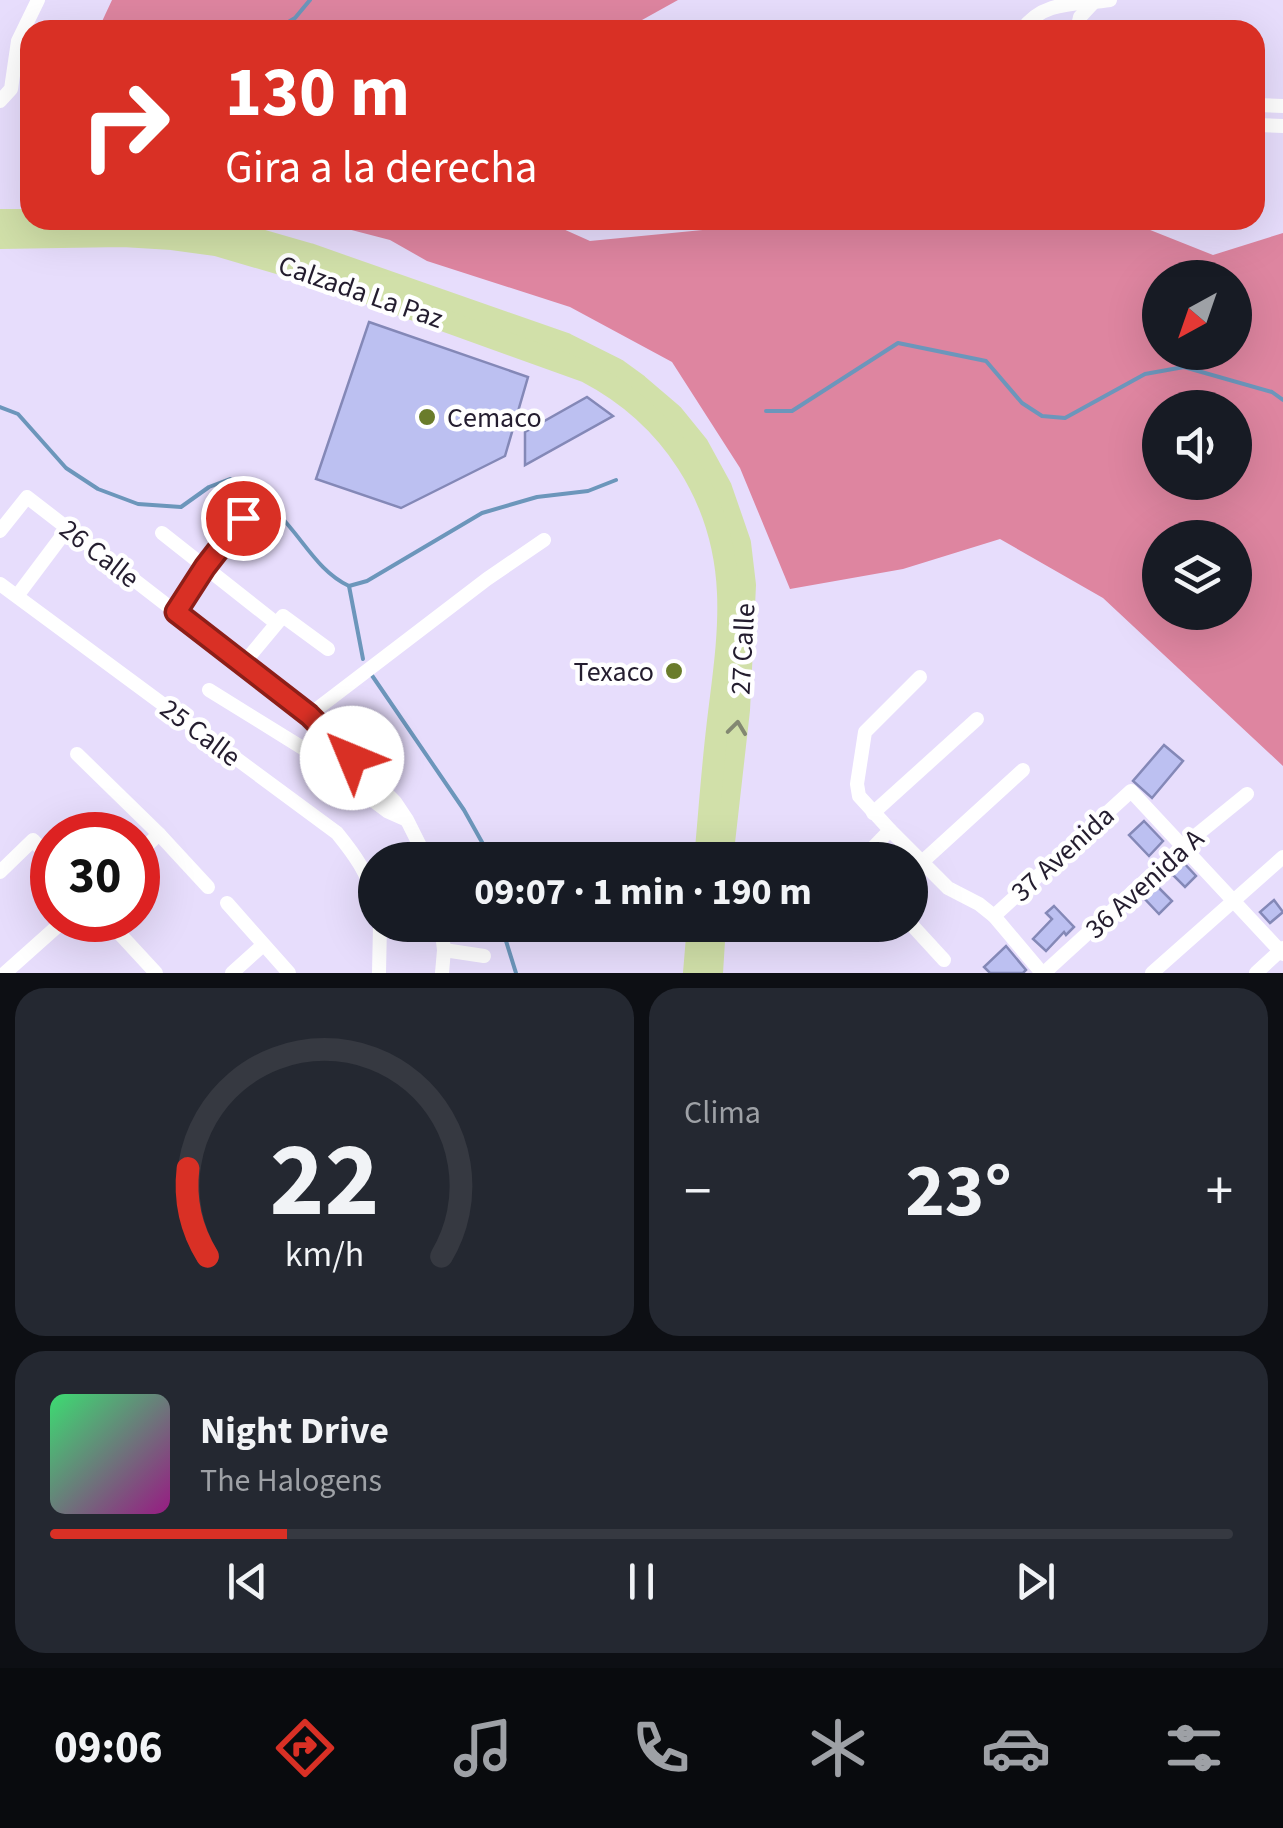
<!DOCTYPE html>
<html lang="es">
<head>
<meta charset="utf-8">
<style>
	body { margin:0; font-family:"Source Sans 3",sans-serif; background:#242831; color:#f1f3f6; height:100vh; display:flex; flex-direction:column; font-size:38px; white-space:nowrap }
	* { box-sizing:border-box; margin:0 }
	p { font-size:32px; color:#9ea1a6 }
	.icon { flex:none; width:55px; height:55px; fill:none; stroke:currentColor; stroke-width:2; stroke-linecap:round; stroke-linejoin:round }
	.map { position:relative; height:973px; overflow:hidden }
	.drawer { display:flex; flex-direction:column; gap:15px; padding:15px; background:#0d0f14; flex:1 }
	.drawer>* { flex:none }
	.banner { position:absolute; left:20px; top:20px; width:1245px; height:210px; border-radius:30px; box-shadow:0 10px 40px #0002; background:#d93025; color:#fff; overflow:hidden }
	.needle { width:65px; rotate:220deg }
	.tools { position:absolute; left:1142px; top:260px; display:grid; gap:20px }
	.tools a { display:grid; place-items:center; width:110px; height:110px; border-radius:50%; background:#171b24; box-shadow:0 10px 40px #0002; font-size:50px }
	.speed { position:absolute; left:30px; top:812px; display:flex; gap:20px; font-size:50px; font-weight:700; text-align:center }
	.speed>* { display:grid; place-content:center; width:130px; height:130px; border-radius:50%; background:#171b24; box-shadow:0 10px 40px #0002; line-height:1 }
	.speed .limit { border:15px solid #d22; background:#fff; color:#111 }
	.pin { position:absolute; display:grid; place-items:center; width:85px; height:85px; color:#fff; margin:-42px; border:5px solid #fff; border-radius:50%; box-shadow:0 2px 10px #0007 }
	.me { position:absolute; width:110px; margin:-55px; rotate:315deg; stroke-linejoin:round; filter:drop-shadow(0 0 8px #0008) }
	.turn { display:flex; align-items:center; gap:35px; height:210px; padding:0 40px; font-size:45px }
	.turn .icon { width:130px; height:130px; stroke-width:2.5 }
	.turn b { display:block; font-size:70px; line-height:85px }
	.big { font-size:75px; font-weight:700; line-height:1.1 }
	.drawer .card { flex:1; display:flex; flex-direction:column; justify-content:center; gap:15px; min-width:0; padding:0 35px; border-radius:30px; background:#242831 }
	.drawer .dial { align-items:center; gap:0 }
	.dial svg { height:260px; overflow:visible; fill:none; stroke:#363941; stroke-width:7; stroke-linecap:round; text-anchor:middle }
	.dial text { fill:#f1f3f6; stroke:none }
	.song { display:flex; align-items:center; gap:30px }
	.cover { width:120px; height:120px; border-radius:15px; background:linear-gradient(135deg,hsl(140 70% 55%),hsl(310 70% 35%)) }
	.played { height:10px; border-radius:5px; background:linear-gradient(90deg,#d93025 20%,#363941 20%) }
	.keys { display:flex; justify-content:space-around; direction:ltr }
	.heat { display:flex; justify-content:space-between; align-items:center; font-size:55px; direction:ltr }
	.drawer .tiles { flex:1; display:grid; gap:15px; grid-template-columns:1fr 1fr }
	.card:last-child { grid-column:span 2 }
	.trip { position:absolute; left:358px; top:842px; width:570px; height:100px; border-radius:50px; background:#171b24; box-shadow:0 10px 40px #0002; font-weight:700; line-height:100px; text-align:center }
	.tabs { display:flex; height:160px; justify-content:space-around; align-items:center; background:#090b0e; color:#9ea1a6 }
	.tabs .icon { width:70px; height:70px }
	.tabs .on { color:#d93025 }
	.tabs b { font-size:45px; color:#f1f3f6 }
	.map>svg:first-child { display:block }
	.forest { fill:#de85a0; fill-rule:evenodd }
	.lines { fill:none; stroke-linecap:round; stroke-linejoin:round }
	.stream { stroke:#6c96bb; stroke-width:4 }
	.building { fill:#bcc0f1; stroke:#8488b7; stroke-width:2.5 }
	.street { stroke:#fff; stroke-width:14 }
	.primary { stroke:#d1e0a9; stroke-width:22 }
	.oneway { stroke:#838872 }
	.route-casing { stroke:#8d1f18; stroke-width:25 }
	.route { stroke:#d93025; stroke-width:18 }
	.poi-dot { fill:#6a7c2b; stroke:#fff; stroke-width:4 }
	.labels { text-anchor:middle; stroke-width:9; stroke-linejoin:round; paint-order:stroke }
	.street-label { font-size:28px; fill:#241d2f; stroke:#fff }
	.poi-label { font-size:28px; fill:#241d2f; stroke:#fff; text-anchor:start }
</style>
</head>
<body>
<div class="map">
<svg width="1283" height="973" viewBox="0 0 1283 973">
	<rect width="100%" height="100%" fill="#e7ddfc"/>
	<!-- forest -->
	<g class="forest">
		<path d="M112,0H678L624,30H98Z"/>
		<path d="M313,220H543L590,241L804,220H1125L1213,255L1283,233V766L1103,598L1000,539L903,569L790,589L740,468L672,362L570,307L427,261L390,240ZM1160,278H1235V352H1160ZM1160,408H1235V482H1160ZM1160,538H1235V612H1160Z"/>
	</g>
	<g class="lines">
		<!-- stream -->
		<g class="stream">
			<path d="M275,30L295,18L310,0"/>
			<path d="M0,407L18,414L66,468L98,489L138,504L181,507L209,487L230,479C249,490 266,501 281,517C304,541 319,572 349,586L367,581L482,513L537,497L588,491L616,480"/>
			<path d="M766,411H792L898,343L986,361L1022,403L1042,416L1065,418L1145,374L1184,367L1272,392L1283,400"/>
			<path d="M349,586L363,659"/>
			<path d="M371,674L464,810L492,860"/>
			<path d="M501,925L516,973"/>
		</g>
	</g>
	<!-- building -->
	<g class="building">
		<path d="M369,322L528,377L505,456L401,508L316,479Z"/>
		<path d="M587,397L613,416L525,465V432Z"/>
		<path d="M1164,745L1183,761L1152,798L1133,781Z"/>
		<path d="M1144,821L1163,841L1149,856L1129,835Z"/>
		<path d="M1182,861L1196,876L1185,887L1170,872Z"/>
		<path d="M1156,885L1172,901L1159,914L1143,897Z"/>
		<path d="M1274,900L1283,912L1270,923L1260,912Z"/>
		<path d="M1054,906L1074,927L1066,935L1064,932L1046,951L1033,939L1052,919L1046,913Z"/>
		<path d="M1006,946L1026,970L1023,973H990L984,967Z"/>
	</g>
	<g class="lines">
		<!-- street -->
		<g class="street">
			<path d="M1022,30C1043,0 1076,5 1110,0"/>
			<path d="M1077,30L1080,17L1093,3"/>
			<path d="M0,101L11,89L18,41L38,0"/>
			<path d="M1255,105L1283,106"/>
			<path d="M1255,125L1283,126"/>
			<path d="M0,531L27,497L309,715L395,802L407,820L427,860"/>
			<path d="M162,533L276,623"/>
			<path d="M0,584L337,833C354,854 369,874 375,902"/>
			<path d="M17,596L68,528"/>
			<path d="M176,612L205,567L243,519"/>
			<path d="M243,664L283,616L328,649"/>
			<path d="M920,677L865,732L857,784L859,796L890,830L948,888L979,904L994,916L1042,973"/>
			<path d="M209,690L301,747L387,811L405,819"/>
			<path d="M309,715L487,579L544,540"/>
			<path d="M77,754L159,834L208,887"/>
			<path d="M873,813L977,719"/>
			<path d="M138,854L159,834"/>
			<path d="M861,860L890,830"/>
			<path d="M921,863L1023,770"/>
			<path d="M0,872L33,840L52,861"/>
			<path d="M227,903L289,973"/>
			<path d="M994,916L1131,791L1283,954"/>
			<path d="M107,920L156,973"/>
			<path d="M910,923L944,960"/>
			<path d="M441,925L444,950L442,973"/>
			<path d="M444,950L484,956"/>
			<path d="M5,973L61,923"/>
			<path d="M232,973L263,945"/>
			<path d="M379,973L380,925"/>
			<path d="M1044,973L1183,846L1247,794"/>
			<path d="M1152,973L1283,857"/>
			<path d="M1256,973L1283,948"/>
		</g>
		<!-- primary -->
		<g class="primary">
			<path d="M0,220H30"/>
			<path d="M156,220L215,227L309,254L566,344L616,369L638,385L672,414L698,446L721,488L740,543L745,585L739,710L722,860"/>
			<path d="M0,238L123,236L172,239L216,245L315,274L587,372C671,416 724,497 728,593C730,639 722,685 717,730C712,773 709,817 705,860"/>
			<path d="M694,973L698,925"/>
			<path d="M712,973L715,925"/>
		</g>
	</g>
	<!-- one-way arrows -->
	<defs><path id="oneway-chevron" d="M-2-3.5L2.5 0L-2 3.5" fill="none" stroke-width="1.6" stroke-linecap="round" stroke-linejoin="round" transform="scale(2.5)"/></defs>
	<use class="oneway" href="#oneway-chevron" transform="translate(737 728) rotate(-83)"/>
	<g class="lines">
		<defs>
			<path id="route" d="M243,518L205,567L176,612L309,715L352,758"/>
		</defs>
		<!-- route casing -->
		<use href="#route" class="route-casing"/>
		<!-- route -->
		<use href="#route" class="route"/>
	</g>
	<!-- markers -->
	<g class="poi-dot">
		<circle cx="427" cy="417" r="10"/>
		<circle cx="674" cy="671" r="10"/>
	</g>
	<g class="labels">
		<!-- street labels -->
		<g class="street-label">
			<text transform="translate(361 291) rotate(19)" y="10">Calzada La Paz</text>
			<text transform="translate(100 553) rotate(38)" y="10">26 Calle</text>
			<text transform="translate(742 649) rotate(-87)" y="10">27 Calle</text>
			<text transform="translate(201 732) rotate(37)" y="10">25 Calle</text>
			<text transform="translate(1062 853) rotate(-42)" y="10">37 Avenida</text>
			<text transform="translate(1144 883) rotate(-42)" y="10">36 Avenida A</text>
		</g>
		<!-- poi labels -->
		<g class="poi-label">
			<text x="447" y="427">Cemaco</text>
			<text x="654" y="681" text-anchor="end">Texaco</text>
		</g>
	</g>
</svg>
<div class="tools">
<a><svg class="needle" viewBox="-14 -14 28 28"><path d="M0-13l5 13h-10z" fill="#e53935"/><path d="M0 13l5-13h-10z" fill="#9ea1a6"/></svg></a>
<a><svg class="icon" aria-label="sound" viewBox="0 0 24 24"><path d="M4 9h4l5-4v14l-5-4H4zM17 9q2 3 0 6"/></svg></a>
<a><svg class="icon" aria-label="layers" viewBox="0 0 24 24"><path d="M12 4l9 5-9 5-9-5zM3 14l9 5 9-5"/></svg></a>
</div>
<div class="speed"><div class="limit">30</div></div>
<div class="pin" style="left:243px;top:518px;background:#d93025"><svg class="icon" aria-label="arrive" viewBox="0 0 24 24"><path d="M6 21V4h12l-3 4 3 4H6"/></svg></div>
<svg class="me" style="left:352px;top:758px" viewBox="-20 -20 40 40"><circle r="19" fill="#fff"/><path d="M0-13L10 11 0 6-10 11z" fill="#d93025"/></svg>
<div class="trip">09:07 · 1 min · 190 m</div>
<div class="banner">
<div class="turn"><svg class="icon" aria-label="right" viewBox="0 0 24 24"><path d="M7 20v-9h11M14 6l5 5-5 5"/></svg><div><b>130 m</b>Gira a la derecha</div></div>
</div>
</div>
<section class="drawer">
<div class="tiles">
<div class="card dial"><svg viewBox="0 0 100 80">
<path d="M14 69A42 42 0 1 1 86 69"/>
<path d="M14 69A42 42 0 0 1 8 42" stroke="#d93025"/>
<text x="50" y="56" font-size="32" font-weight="700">22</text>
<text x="50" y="72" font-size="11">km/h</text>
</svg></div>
<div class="card"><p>Clima</p>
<div class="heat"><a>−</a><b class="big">23°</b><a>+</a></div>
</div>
<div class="card">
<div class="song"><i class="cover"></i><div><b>Night Drive</b><p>The Halogens</p></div></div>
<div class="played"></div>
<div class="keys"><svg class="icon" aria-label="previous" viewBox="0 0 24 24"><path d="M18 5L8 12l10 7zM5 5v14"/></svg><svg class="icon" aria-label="pause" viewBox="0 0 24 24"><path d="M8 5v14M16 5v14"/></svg><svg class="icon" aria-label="next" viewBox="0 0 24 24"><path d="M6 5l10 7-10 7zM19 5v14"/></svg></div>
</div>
</div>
</section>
<nav class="tabs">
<b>09:06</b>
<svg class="icon on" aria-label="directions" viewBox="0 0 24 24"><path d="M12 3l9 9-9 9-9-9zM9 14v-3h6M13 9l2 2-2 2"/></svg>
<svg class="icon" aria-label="music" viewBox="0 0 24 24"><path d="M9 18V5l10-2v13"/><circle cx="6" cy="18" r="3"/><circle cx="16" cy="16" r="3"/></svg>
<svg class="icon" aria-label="phone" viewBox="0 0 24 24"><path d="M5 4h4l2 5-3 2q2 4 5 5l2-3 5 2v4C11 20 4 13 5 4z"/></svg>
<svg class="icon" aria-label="climate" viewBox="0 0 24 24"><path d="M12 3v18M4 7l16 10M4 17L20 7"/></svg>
<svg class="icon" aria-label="car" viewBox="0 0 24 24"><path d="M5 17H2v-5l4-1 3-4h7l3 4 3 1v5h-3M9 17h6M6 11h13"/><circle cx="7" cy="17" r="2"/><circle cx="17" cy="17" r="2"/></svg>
<svg class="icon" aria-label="filters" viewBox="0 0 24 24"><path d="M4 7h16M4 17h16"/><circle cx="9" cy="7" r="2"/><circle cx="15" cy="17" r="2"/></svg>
</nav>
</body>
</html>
